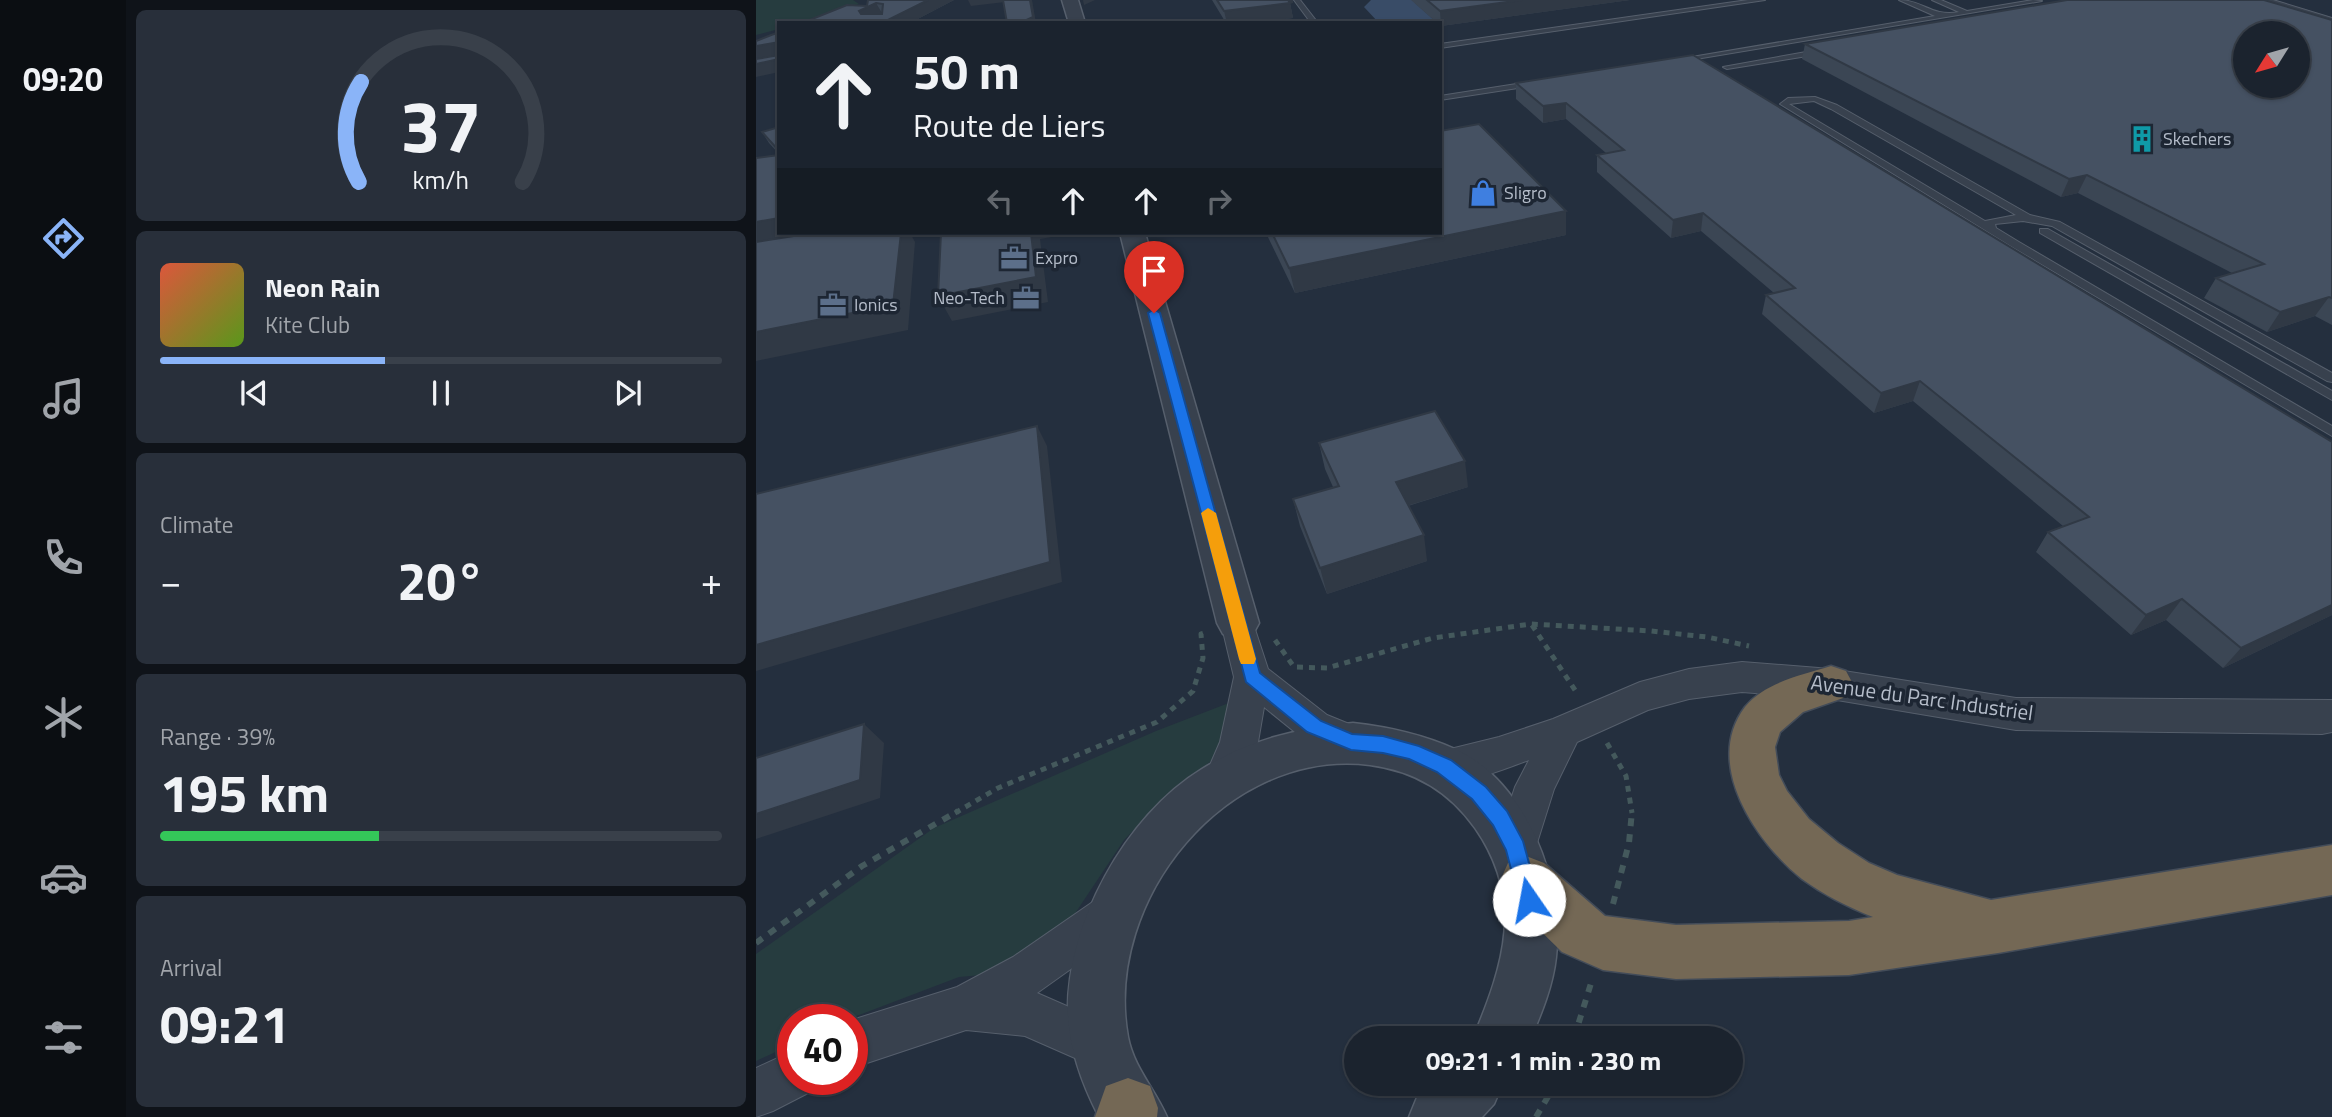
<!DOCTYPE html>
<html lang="en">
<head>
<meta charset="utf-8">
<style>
	body { margin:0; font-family:"Titillium Web",sans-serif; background:#282f3a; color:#f1f3f6; height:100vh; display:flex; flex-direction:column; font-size:26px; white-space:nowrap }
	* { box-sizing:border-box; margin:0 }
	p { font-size:23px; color:#a0a4aa }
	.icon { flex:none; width:38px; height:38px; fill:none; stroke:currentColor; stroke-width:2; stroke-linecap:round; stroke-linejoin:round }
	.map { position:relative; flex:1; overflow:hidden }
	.panel { display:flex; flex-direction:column; gap:10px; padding:10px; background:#0f1319; width:630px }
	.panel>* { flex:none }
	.banner { position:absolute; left:21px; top:21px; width:665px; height:214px; border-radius:0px; box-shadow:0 2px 5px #0004,0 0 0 2px #39404a; background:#1b232e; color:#f1f3f6; overflow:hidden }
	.needle { width:46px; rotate:233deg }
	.controls { position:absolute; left:1477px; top:21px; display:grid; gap:14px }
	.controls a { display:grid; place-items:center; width:77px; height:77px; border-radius:50%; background:#1b232e; box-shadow:0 2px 5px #0004,0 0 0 2px #39404a; font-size:35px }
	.speed { position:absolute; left:21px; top:1004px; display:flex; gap:14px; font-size:35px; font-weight:700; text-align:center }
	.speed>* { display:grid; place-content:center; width:91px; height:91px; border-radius:50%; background:#1b232e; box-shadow:0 2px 5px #0004,0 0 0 2px #39404a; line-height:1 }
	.speed .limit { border:10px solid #d22; background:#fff; color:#111 }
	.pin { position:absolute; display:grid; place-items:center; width:60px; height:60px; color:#fff; margin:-72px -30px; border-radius:50% 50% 50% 0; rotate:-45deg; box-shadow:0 0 7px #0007 }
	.pin .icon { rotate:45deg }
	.me { position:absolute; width:77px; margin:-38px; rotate:348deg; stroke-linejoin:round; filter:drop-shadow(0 0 5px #0008) }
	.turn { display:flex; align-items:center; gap:24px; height:147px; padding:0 21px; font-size:32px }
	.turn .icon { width:91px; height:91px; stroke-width:2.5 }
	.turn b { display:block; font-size:49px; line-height:60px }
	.lanes { display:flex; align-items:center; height:66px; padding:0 21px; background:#0003; justify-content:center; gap:35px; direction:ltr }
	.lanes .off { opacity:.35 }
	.big { font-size:52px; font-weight:700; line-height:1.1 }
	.panel .tile { flex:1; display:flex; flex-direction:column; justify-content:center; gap:10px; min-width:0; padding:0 24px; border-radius:10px; background:#282f3a }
	.panel .dial { align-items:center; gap:0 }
	.dial svg { height:182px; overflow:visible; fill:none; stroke:#39404a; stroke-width:7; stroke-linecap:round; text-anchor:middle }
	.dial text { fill:#f1f3f6; stroke:none }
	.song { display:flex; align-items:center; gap:21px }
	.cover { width:84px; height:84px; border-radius:10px; background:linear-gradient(135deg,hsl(10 70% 55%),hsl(90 70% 35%)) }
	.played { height:7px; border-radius:4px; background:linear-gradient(90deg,#8ab4f8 40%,#39404a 40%) }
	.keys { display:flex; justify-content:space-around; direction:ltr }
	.heat { display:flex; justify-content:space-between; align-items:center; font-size:38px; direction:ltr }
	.charge { height:10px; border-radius:5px; background:linear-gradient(90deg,#34c759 39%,#39404a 0) }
	.trip { position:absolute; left:588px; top:1026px; width:399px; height:70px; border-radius:35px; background:#1b232e; box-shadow:0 2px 5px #0004,0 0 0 2px #39404a; font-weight:700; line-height:70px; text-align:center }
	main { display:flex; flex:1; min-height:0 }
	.dock { display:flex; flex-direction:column; width:126px; justify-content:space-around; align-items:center; background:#0b0e12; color:#a0a4aa }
	.dock .icon { width:49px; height:49px }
	.dock .on { color:#8ab4f8 }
	.dock b { font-size:32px; color:#f1f3f6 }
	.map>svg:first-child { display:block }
	.green { fill:#263c3f }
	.water { fill:#394c67 }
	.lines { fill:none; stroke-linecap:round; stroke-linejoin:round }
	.service-casing { stroke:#565f6c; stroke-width:2 }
	.minor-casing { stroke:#565f6c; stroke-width:2 }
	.tertiary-casing { stroke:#565f6c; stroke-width:3 }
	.motorway-casing { stroke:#434c59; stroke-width:3 }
	.path-far1 { stroke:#44595c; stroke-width:5; stroke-dasharray:6 6; stroke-linecap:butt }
	.path { stroke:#44595c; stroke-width:6; stroke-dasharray:8 8; stroke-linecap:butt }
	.service { fill:#38414e; fill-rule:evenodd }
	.minor { fill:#38414e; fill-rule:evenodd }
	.tertiary { fill:#38414e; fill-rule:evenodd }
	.motorway { fill:#746855; fill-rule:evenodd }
	.wall { fill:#3b4654 }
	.shaded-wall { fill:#303945 }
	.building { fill:#455162; stroke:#303945; stroke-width:2; fill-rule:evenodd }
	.route { fill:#1a73e8; stroke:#114b97; stroke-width:2 }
	.slow { fill:#f59e0b }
	.labels { text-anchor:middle; stroke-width:7; stroke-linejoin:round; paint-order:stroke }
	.far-poi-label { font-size:18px; fill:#b4bcc9; stroke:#1d2633; text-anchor:start }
	.street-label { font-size:21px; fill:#b4bcc9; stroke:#1d2633 }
</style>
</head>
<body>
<main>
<nav class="dock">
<b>09:20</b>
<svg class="icon on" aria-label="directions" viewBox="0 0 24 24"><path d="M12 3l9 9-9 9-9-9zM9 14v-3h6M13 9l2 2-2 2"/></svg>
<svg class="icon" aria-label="music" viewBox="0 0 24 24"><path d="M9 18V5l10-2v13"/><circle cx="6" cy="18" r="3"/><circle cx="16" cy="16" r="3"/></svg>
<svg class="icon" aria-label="phone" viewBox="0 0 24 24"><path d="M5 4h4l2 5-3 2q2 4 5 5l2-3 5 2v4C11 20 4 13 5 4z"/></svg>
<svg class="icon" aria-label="climate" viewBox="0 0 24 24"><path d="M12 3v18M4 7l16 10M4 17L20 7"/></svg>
<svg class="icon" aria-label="car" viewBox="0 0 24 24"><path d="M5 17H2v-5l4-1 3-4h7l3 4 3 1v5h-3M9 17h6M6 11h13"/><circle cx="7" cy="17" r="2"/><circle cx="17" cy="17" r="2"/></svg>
<svg class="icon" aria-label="filters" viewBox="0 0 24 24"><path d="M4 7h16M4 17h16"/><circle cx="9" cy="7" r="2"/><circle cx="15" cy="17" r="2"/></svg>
</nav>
<section class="panel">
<div class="tile dial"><svg viewBox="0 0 100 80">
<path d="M14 69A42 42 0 1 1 86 69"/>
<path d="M14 69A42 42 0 0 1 15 25" stroke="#8ab4f8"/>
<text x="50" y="56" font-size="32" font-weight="700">37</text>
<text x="50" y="72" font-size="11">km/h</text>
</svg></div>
<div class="tile">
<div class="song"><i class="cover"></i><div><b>Neon Rain</b><p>Kite Club</p></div></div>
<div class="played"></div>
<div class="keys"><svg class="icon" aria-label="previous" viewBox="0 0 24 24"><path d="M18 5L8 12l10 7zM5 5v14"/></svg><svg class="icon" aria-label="pause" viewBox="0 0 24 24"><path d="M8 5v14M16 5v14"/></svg><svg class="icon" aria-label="next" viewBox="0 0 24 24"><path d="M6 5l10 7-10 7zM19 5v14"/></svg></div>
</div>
<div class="tile"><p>Climate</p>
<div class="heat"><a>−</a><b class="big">20°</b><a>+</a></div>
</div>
<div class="tile"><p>Range · 39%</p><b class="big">195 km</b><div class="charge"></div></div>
<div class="tile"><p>Arrival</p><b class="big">09:21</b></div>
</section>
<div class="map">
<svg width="1576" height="1117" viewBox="0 0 1576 1117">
	<rect width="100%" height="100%" fill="#242f3e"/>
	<!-- green -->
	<g class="green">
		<path d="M0,0H97L103,4L43,23H23V29L0,35Z"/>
		<path d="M478,701L466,752L404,803L368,840L308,930L248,973L203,977L90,1020H37V1044L0,1061V954L178,828L400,731Z"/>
	</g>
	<!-- water -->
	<path class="water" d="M615,0H681L659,3L678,20L675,23H623L608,7Z"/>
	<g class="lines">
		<defs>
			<g id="service">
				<path d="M538,0H544L562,23H555Z"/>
				<path d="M992,0H1009L684,48V44Z"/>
				<path d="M1143,0C1167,0 1175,17 1203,12L1176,0H1185L1211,11L1277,0L1286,1L922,62L918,60L1179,16Z"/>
				<path d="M1507,0H1517L1576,18V22Z"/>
				<path d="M1067,49L1070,53L971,69L967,67Z"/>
				<path d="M779,81L782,85L684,100V96Z"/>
				<path d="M1059,97L1081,105L1274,215L1304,222L1576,373V382L1571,381L1296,226L1267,221L1239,224L1240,228L1263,242L1576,426V436L1255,246L1024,104L1032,98ZM1058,101L1075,109L1260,215L1229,221L1033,104Z"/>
				<path d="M1284,229H1292L1576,391V400L1284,233Z"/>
			</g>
			<g id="minor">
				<path d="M482,610L494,614L512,669L571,715L608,730L614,742L608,754L595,758L545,737L508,707L502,742L480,793L466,799L452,793L447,781L464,742L478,677L465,623L470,614Z"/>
				<path d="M986,662L1075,669L1260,698L1576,700V732L1566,734L1260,730L1075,699L986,692L933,699L892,710L821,742L798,789L775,862L760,868L745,862L739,848L759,787L773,760C745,770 703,789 674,778L669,766L674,754L743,737L797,719L884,682L933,669Z"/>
				<path d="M356,892L371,899L378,914L371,929L281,993L361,1028L368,1045L361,1062L344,1069L269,1036L210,1030L96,1068V1020L201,987L257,957L341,899Z"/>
				<path d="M37,1051V1080H59L54,1092L17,1111L0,1117V1068Z"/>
			</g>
			<g id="tertiary">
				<path d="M306,0H322L329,23H313Z"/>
				<path d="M364,233H389L503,623L497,634L482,639L467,634L461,623Z"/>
				<path d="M597,723C633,727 665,734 699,749C770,781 809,883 800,957C797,985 786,1012 775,1038H717C748,964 769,900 719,828C693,791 659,771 614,765C471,747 347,900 372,1037C378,1068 399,1089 411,1117H343C327,1086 314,1052 312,1016C309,926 369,816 446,769C492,740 543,728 597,723Z"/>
				<path d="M674,1083H747L738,1104L726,1117H653L662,1095Z"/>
			</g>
			<g id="motorway">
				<path d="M1075,666L1090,671L1097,684L1090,697L1047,712L1024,732L1019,747L1023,775L1031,791L1053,819L1082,843L1113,863L1141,875L1235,900L1576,845V895L1242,953L1093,975L920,979L847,970L806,952L752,899L744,881L752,863L770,856L788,863L849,916L920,925L1093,921L1117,917C1092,907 1068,895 1046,879C1001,843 946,764 989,707C1009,682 1046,675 1075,666Z"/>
				<path d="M372,1078L394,1086L402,1108L401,1117H339L350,1086Z"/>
			</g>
		</defs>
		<!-- service casing -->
		<use href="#service" class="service-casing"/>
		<!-- minor casing -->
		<use href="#minor" class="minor-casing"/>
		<!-- tertiary casing -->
		<use href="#tertiary" class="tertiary-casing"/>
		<!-- motorway casing -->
		<use href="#motorway" class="motorway-casing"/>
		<!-- path-far1 -->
		<g class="path-far1">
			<path d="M776,625L821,693"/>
			<path d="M519,640L538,667L571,668L677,638L775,624L895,631L951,637L993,646"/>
			<path d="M851,743L870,776L876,813"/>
			<path d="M199,813L242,788L401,722L437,691L447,658L445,634L452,632"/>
		</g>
		<!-- path -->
		<g class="path">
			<path d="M857,904L873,843L876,811"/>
			<path d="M0,943L106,866L202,811"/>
			<path d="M818,1038L836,980"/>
			<path d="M780,1117L800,1083"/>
		</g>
		<!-- service -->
		<use href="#service" class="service"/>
		<!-- minor -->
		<use href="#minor" class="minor"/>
		<!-- tertiary -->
		<use href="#tertiary" class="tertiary"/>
		<!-- motorway -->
		<use href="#motorway" class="motorway"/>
	</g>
	<!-- wall -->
	<g class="wall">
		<path d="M112,0H198L154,23H46L111,6Z"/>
		<path d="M456,0H537V3H534L537,18L497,23H470Z"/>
		<path d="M655,0H874L685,26L684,23H681Z"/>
		<path d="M1576,20V325L1559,316L1511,332L1448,298L1460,278L1476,273L1322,193L1305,197L1046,59L1049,44Z"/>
		<path d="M937,55L1576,442V615L1467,668L1410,620L1375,635L1280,552L1292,532L1307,526L1157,401L1118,413L1006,314L1010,295L1018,293L945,231L915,238L841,172V155L850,153L810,119L787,123L760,99V83Z"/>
		<path d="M23,127V154L13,143L6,132Z"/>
		<path d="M510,233H684L810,235L539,293Z"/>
		<path d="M563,443L712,487L652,506L671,561L571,594L544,526L537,499L577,487L569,469Z"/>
	</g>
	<!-- shaded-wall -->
	<g class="shaded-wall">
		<path d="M172,0H198L154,23H126Z"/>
		<path d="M212,0H248L249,2L215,6Z"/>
		<path d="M274,0H276L280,23H264Z"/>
		<path d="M327,0H339L328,5Z"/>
		<path d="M526,0H537V3H534L537,18L497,23H471L468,11Z"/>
		<path d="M766,0H874L685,26L684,11Z"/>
		<path d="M120,3L126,13L108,22L103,11Z"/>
		<path d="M18,43L23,55L0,59V46Z"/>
		<path d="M23,59V72L0,77V64Z"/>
		<path d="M810,103V119L787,123V106Z"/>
		<path d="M1331,175L1322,193L1305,197L1313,179Z"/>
		<path d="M810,211V235L539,293L533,268Z"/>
		<path d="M947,213L945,231L915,238L917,220Z"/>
		<path d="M23,218V233H95L0,248V222Z"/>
		<path d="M145,233H154L159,242L152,330L0,361V332Z"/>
		<path d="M275,233H319L284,239L292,302L196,321L182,296Z"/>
		<path d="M1573,297L1559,316L1511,332L1524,312Z"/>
		<path d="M1164,381L1157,401L1118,413L1125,393Z"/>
		<path d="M281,426L291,446L306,582L0,671V645Z"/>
		<path d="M709,461L712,487L644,508L640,482Z"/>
		<path d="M668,535L671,561L571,594L564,568Z"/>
		<path d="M1426,599L1410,620L1375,635L1390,615Z"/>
		<path d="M1576,605V615L1467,668L1485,648Z"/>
		<path d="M108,724L128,743L124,798L0,839V814Z"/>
	</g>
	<!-- building -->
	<g class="building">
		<path d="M112,0H172L126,23H46L91,5L111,6ZM120,3L127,4L126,14H105L103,11Z"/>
		<path d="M247,0H274L277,17L264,23H251Z"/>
		<path d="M461,0H532L534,3L468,11Z"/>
		<path d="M671,0H766L684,11Z"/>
		<path d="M1311,0H1508L1576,20V298L1573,297L1524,312L1460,278L1508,264L1331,175L1313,179L1049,44ZM1489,33H1542V86H1489Z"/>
		<path d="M23,32V59L0,64V59L18,56V43L0,46V41Z"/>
		<path d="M937,55L1576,442V605L1485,648L1426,599L1390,615L1292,532L1333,517L1164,381L1125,393L1010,295L1039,288L947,213L917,220L841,155L868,150L810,103L787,106L760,83Z"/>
		<path d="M723,124L810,211L533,268L516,233H684V131Z"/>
		<path d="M23,127V151L6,132Z"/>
		<path d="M23,155V218L0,222V158Z"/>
		<path d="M57,233H145L137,305L0,332V242Z"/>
		<path d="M185,233H275L280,277L182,296Z"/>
		<path d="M679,411L709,461L640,482L668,535L564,568L537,499L583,486L563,443Z"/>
		<path d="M281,426L294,562L0,645V494Z"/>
		<path d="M108,724L104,780L0,814V758Z"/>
	</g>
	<!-- route -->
	<path class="route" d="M398,309L404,313L504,673L565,721L596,734L627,736L663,746L695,760L730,787L751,811L767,841L783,900L780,907L773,910L765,907L750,850L737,825L716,799L681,772L653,759L627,753L595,750L551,732L490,682L392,313Z"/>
	<!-- slow -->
	<path class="slow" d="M452,508L460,513L500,659L498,664H485L483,659L445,513Z"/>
	<!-- icons -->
	<defs>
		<symbol id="building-bare" viewBox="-9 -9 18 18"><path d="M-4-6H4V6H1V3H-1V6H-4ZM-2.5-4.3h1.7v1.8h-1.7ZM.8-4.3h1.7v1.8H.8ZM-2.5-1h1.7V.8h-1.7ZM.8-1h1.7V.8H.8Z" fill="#0f9aa8" stroke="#1d2633" stroke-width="2.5" paint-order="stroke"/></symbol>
		<symbol id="shop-bare" viewBox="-9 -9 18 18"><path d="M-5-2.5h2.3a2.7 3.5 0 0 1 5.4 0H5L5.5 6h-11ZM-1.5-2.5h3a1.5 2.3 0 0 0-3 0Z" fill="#3f7fe0" stroke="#1d2633" stroke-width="2.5" paint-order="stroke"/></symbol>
		<symbol id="office-bare" viewBox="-9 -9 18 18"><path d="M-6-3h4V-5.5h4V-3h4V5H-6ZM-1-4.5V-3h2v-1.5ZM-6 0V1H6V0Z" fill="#5c6f8a" stroke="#1d2633" stroke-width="2.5" paint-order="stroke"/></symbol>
	</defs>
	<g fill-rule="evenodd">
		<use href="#building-bare" x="1367" y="120" width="38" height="38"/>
		<use href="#shop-bare" x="708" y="174" width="38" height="38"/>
		<use href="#office-bare" x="239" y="239" width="38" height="38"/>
		<use href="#office-bare" x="251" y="279" width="38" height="38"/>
		<use href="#office-bare" x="58" y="286" width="38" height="38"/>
	</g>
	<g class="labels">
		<!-- far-poi labels -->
		<g class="far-poi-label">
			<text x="1407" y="145">Skechers</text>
			<text x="748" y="199">Sligro</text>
			<text x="279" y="264">Expro</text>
			<text x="249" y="304" text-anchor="end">Neo-Tech</text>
			<text x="98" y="311">Ionics</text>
		</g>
		<!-- street labels -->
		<g class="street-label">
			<text transform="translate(1166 698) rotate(8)" y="7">Avenue du Parc Industriel</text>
		</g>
	</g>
</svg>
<div class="controls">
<a><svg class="needle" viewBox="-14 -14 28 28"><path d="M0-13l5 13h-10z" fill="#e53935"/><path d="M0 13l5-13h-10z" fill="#a0a4aa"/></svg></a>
</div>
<div class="speed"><div class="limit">40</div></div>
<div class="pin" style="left:398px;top:313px;background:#d93025"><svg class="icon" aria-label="arrive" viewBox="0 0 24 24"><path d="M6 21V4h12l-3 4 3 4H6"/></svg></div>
<svg class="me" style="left:773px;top:900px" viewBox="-20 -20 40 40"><circle r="19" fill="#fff"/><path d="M0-13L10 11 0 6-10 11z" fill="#1a73e8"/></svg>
<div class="trip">09:21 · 1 min · 230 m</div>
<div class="banner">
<div class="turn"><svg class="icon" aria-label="ahead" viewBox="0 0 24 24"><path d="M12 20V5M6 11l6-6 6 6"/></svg><div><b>50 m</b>Route de Liers</div></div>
<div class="lanes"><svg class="icon off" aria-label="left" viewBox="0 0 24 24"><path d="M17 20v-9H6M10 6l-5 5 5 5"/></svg><svg class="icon" aria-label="ahead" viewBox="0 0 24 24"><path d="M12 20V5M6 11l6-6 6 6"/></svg><svg class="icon" aria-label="ahead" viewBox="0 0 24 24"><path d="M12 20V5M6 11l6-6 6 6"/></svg><svg class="icon off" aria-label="right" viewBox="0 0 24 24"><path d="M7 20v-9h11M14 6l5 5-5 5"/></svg></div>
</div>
</div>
</main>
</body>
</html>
